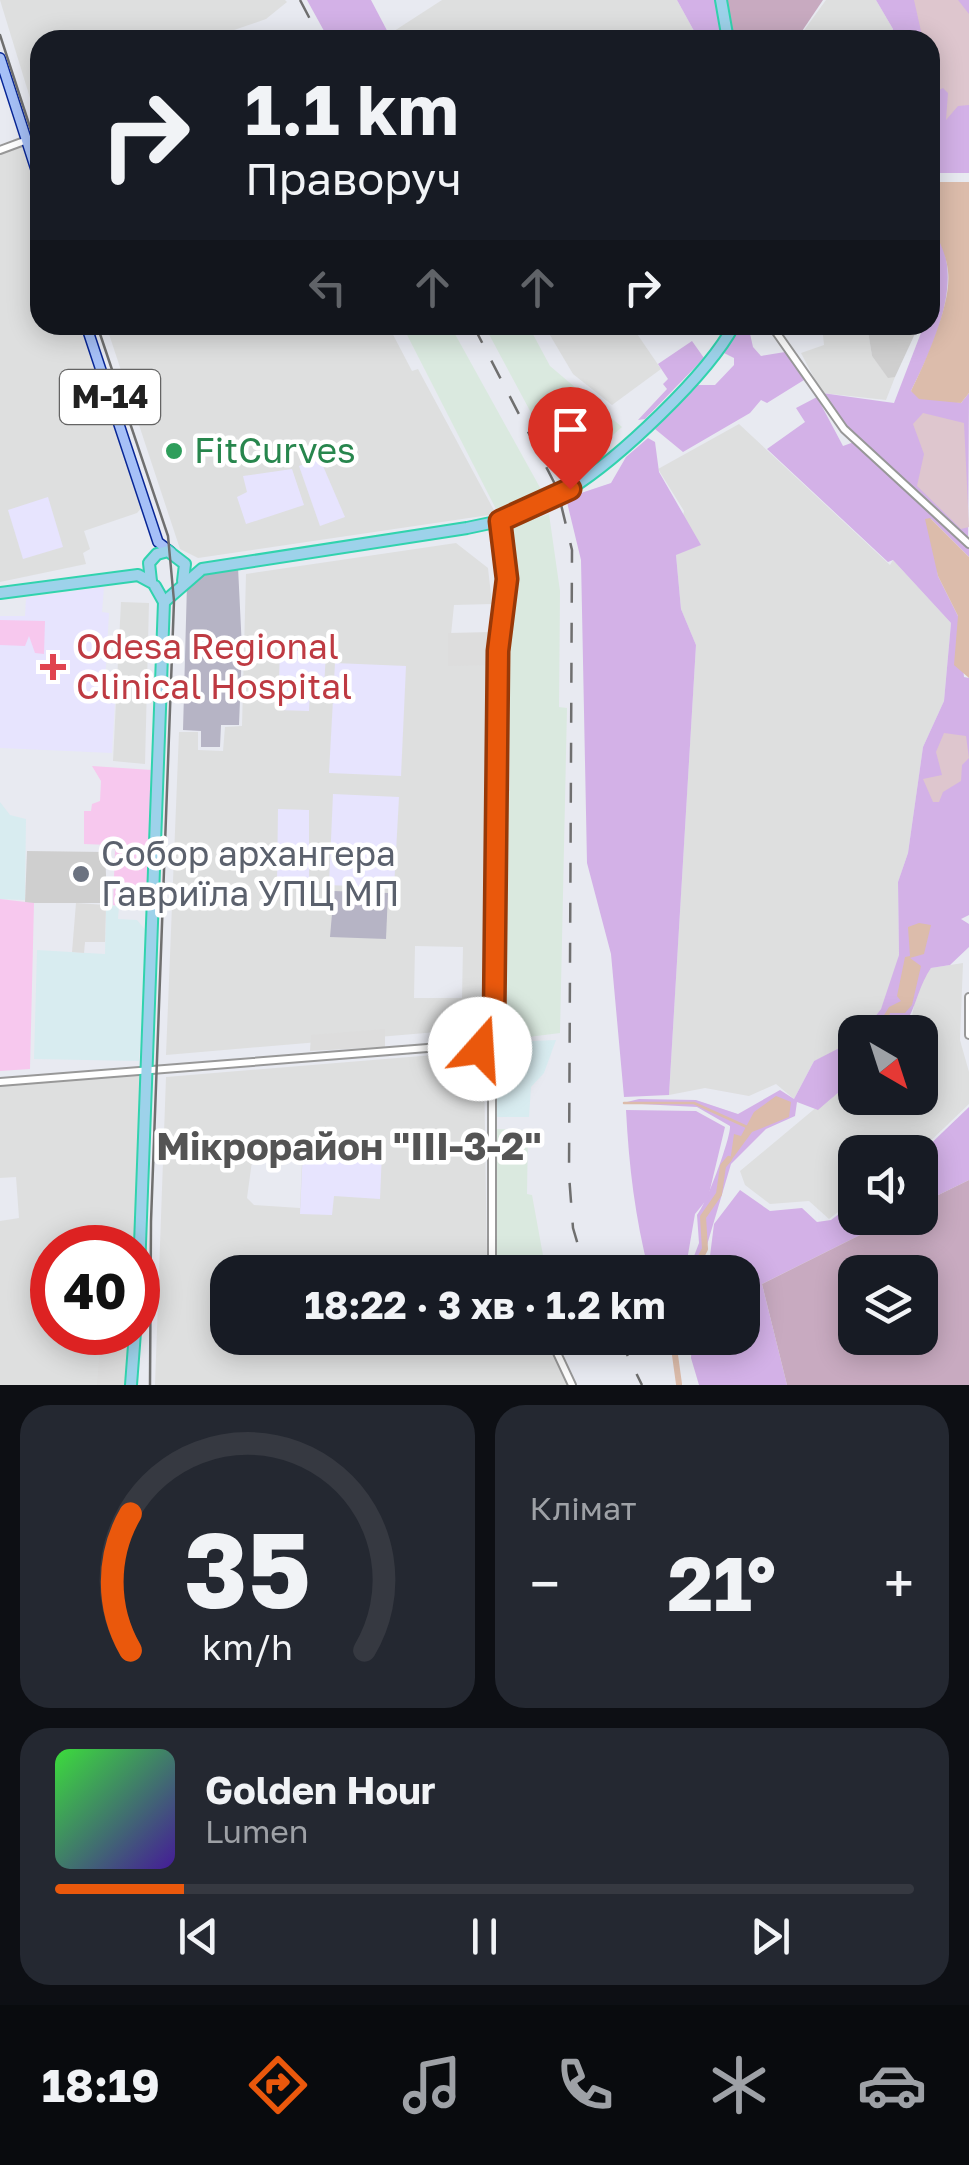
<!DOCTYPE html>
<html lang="uk">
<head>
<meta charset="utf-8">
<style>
	body { margin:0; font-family:"Golos Text",sans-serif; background:#242831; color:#f1f3f6; height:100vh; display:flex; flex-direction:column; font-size:38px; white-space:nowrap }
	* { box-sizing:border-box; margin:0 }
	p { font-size:32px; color:#9ea1a6 }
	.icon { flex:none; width:55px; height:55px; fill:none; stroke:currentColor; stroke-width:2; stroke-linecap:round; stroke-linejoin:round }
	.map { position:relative; height:1385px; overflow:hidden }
	.details { display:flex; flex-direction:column; gap:20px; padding:20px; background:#0d0f14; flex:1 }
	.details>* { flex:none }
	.top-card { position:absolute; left:30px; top:30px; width:910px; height:305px; border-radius:30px; box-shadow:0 5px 25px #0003; background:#171b24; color:#f1f3f6; overflow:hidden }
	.needle { width:65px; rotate:141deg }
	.tools { position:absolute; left:838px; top:1015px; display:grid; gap:20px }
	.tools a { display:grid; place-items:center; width:100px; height:100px; border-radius:20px; background:#171b24; box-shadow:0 5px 25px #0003; font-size:50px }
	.speed { position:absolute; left:30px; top:1225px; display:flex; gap:20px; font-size:50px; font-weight:700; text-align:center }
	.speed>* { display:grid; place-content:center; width:130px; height:130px; border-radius:50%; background:#171b24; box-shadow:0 5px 25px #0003; line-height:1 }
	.speed .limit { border:15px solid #d22; background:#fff; color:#111 }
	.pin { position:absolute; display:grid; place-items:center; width:85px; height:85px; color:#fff; margin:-102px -42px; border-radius:50% 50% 50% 0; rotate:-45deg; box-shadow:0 0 10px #0007 }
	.pin .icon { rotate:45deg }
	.me { position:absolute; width:110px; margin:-55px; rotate:19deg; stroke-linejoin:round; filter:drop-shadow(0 0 8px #0008) }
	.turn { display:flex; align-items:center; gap:35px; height:210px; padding:0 50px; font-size:45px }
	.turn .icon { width:130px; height:130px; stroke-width:2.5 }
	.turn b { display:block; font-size:70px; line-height:85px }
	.lanes { display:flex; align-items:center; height:95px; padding:0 50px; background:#0003; justify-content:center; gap:50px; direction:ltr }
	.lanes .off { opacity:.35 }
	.big { font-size:75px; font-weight:700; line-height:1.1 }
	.details .widget { flex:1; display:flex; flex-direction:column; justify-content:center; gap:15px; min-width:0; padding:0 35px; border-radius:30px; background:#242831 }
	.details .dial { align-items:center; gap:0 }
	.dial svg { height:260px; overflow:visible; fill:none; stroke:#363941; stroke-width:7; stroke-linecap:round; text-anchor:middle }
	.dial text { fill:#f1f3f6; stroke:none }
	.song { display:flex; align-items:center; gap:30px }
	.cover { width:120px; height:120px; border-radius:15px; background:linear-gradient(135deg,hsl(120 70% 55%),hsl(260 70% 35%)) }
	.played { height:10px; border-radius:5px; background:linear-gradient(90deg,#ea580c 15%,#363941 15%) }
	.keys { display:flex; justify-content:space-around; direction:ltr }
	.heat { display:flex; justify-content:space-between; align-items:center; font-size:55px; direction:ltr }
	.details .tiles { flex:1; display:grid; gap:20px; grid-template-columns:1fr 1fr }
	.widget:last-child { grid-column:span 2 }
	.trip { position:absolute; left:210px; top:1255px; width:550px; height:100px; border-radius:30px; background:#171b24; box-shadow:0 5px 25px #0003; font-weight:700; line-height:100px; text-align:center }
	.tabs { display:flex; height:160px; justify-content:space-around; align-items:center; background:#090b0e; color:#9ea1a6 }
	.tabs .icon { width:70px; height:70px }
	.tabs .on { color:#ea580c }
	.tabs b { font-size:45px; color:#f1f3f6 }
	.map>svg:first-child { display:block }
	.residential { fill:#dedfdf; fill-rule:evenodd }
	.commercial { fill:#d8ecf0 }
	.industrial { fill:#dae9df }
	.education { fill:#e7e4fe }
	.religious { fill:#cfcfcf }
	.construction { fill:#b6b4c5 }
	.grass { fill:#d3b1e7 }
	.wetland { fill:#dec6ce }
	.cemetery { fill:#c8aac0; fill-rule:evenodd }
	.park { fill:#f7c8ee }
	.parking { fill:#ddd }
	.water { fill:#dcbcab }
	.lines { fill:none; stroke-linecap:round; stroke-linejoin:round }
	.stream { stroke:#dcbcab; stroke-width:2.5 }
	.river { stroke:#dcbcab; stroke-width:6 }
	.tertiary-casing { stroke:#989898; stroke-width:10 }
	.primary-casing { stroke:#082696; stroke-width:12 }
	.trunk-casing { stroke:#31d3ae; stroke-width:14 }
	.tertiary { stroke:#fff; stroke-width:6 }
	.primary { stroke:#a6c0f7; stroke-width:9 }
	.trunk { stroke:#9dd2ea; stroke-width:10 }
	.tram { stroke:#6f6f6f; stroke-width:2.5 }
	.rail { stroke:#6f6f6f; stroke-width:2.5; stroke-dasharray:20 20; stroke-linecap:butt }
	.trunk-bridge-casing { stroke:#31d3ae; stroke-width:14; stroke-linecap:butt }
	.trunk-bridge { stroke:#9dd2ea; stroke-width:10 }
	.route-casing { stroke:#983908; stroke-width:25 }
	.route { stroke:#ea580c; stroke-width:18 }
	.leisure-dot { fill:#2e9e5b; stroke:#fff; stroke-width:4 }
	.health-dot { fill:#e0444e; stroke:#fff; stroke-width:4 }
	.worship-dot { fill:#6b7280; stroke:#fff; stroke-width:4 }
	.labels { text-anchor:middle; stroke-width:9; stroke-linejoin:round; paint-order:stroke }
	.shield { fill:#fff; stroke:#646464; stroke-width:2.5 }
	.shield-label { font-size:32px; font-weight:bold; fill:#212121 }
	.leisure-label { font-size:35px; fill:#27864d; stroke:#fff; text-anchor:start }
	.health-label { font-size:35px; fill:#be3a42; stroke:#fff; text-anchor:start }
	.worship-label { font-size:35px; fill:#5b616d; stroke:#fff; text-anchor:start }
	.neighbourhood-label { font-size:38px; font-weight:bold; fill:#545454; stroke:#fff }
</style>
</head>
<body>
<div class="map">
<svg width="969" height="1385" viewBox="0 0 969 1385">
	<rect width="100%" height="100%" fill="#e8eaf1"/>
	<!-- residential -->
	<g class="residential">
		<path d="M0,0H285L287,2L266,19L205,40H40V95L30,98Z"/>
		<path d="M442,0H677L699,40H395L391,33Z"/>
		<path d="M826,0H876L893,29L890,40H797Z"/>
		<path d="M23,146L40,197V325H83L143,506L137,513L84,531L90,549L83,553L86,564L0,582V153Z"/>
		<path d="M106,325H388L412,371L418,369L496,514L198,558L180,549Z"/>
		<path d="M544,325H631L661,369L612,405L573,374Z"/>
		<path d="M822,325H867L872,356L888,377H895L886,400L822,393L801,353L824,345Z"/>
		<path d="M739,424L890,565L893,560L951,623L944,701L923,747L908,853L898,882L899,955L892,986L881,1009L863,1032H855L850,1045L814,1061L794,1099L776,1084L749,1096L705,1088L669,1095L696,645L681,609L676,555L684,511L658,469Z"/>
		<path d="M456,543L488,568L492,604L454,605L448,665H494L484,1010L461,1030L166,1055L179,732H198V750L223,751L225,727L242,726L246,574ZM415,946L463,947L462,998H414Z"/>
		<path d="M121,602L149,603L145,764L113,761Z"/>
		<path d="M963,963L960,1040L969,1072V1104L919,1152H855V1199L829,1219L809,1201L770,1204L745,1185L740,1171L855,1075V1098H920V1032H899L912,1017L917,988L931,968Z"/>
		<path d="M470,1052L484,1063L487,1267L494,1272H228V1338H549L572,1385H155L166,1077ZM252,1161H302L300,1208L254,1205L247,1198Z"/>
		<path d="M145,1071L135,1247L52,1248V1332L129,1333L126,1385H0V1221L19,1218L16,1177L0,1178V1084Z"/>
	</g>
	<!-- commercial -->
	<g class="commercial">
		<path d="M0,802L10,815L26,819L25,900L0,899Z"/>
		<path d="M106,905L119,906L118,919L137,920L147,932L139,1061L34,1059L37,950L105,954Z"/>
		<path d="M556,1040L544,1073L531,1087L529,1117H497L496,1064L509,1053L512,1042Z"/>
	</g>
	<!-- industrial -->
	<g class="industrial">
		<path d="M402,325H450L543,493L498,513Z"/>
		<path d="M484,325H528L550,366L622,427L604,443L606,447L559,465Z"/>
		<path d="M549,514L560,591L559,707L567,708L560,1033L513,1039L515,1027L509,1026L505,1018L510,610L504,529Z"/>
		<path d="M496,1129L528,1130L527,1194L532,1195L546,1272H501L495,1265Z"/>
	</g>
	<!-- education -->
	<g class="education">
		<path d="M320,459L345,517L320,526L299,466Z"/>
		<path d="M292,469L304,505L246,524L237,497L247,492L243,476Z"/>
		<path d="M48,497L63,547L23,559L8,510Z"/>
		<path d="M104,587L102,612L109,613L105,682L116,683L112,753L0,748V616H25L26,598Z"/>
		<path d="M280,650L326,652L324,688H310L309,711L278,710Z"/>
		<path d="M335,663L406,666L401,776L329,773Z"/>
		<path d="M333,794L399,797L394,888L329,885Z"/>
		<path d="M278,809L309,810V884H277Z"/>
		<path d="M303,1149L382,1152L380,1199L334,1196L332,1215L300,1214Z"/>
	</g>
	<!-- religious -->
	<g class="religious">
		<path d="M867,325H919L895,377L888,378L872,356Z"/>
		<path d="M27,851L105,852L107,897L104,903H25Z"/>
	</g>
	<!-- construction -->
	<g class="construction">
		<path d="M238,567L242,649L239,725H221L220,747H201V731L183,730L187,584L197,576Z"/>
		<path d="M334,891L388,893L386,939L330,937Z"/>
	</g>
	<!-- grass -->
	<g class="grass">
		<path d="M307,0H371L392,40H329Z"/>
		<path d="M677,0H715L722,40H699Z"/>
		<path d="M876,0H969V173H940L930,178V40H890L893,29Z"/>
		<path d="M930,224C969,272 935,343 911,391L961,403L969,393L968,537L846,426L822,393L894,403L924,325H930Z"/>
		<path d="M740,325H748L753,347L761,356L785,352L804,380L767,403L761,400L750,413L683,452L655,429L695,385H715L734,365V358L724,353Z"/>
		<path d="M692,341L704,358L645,419L638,420L667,389L663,384L668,379L658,364Z"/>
		<path d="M817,397L843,446L854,442L969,549V557L931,519L938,576L958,616L964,677L969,678V915L961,919L969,924V947L950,965L931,968C916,990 916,1013 899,1032H863L881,1009L899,955L898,882L908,853L923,747L944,701L951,623L893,560L888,562L767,449L805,422L796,408Z"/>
		<path d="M648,438L655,442L659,472L701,545L676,555L681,609L696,645L669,1095L624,1097L611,954L587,863L581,560L566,498L611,483L626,457Z"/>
		<path d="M855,1040C855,1085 851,1081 818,1110L797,1102L795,1116L766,1129L731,1164L699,1272H688L699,1243L697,1215C706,1205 731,1138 730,1126L697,1107L623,1103L639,1099L696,1100L738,1114L780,1090L794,1099L814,1061Z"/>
		<path d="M969,1107V1180L920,1204V1154Z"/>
		<path d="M626,1110L696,1111L725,1127L708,1198L695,1214L685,1272H649C635,1217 629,1167 626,1110Z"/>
		<path d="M740,1190L770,1211L802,1208L817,1222L831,1220L855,1202V1218H894L762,1284L787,1385H699L691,1358L692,1338H742V1272H708L714,1224Z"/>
	</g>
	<!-- wetland -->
	<g class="wetland">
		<path d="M914,0H958L969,14V105L958,106L946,120L948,93L943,88L930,94V40H923Z"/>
		<path d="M923,413L964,423L969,527L961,529L917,486L924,454L913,424Z"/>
		<path d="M944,733L966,736L969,758L962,765L961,781L943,792L939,802H933L923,779L942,775L936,752Z"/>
	</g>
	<!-- cemetery -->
	<g class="cemetery">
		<path d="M722,0H823L796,40H730Z"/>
		<path d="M969,1180V1385H787L762,1284L894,1218H920V1204ZM855,1272H920V1338H855Z"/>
	</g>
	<!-- park -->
	<g class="park">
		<path d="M0,620L45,621L44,654L35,653L29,636L25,646L0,645Z"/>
		<path d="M92,766L152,770L149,878L142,893L120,892L119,906L113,905L115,850L110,845L84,844V811H91L92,804L100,801L101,781Z"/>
		<path d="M0,899L34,903L30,1069L0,1071Z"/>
	</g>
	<!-- parking -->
	<g class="parking">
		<path d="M508,610L510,791H499L502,620L504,611Z"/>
		<path d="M492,632L494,665L448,666V633Z"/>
		<path d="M499,810H508L505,1018H497Z"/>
		<path d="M76,903L106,905L105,942H85L84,953L72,952Z"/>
		<path d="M385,1029V1047L310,1051L311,1035Z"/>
		<path d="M101,1333L127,1346L125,1385H97Z"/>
	</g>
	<!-- water -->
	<g class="water">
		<path d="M935,182H969V393L961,403L919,399L911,391C926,361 952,303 948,271C946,253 939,241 932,226C927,216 930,198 930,187Z"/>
		<path d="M930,518L969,557V678L954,665L958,616L938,576L925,519Z"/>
		<path d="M919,923L931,925L924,954L910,958L921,966L912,1005L905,1013H890L884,1032H874L889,1007L901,1001L897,996L905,957L910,956L908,927Z"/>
		<path d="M776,1096L791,1102L789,1117L752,1132L730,1162L734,1134L741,1136L754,1112Z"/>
	</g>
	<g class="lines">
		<!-- stream -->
		<path class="stream" d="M624,1103H694L747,1127"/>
		<!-- river -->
		<g class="river">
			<path d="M693,1272L705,1249L703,1217L719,1194L723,1166L729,1159"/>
			<path d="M679,1384L675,1355L679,1338"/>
		</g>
		<defs>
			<g id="tertiary">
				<path d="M0,150L27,140"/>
				<path d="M771,325L844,429L969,544"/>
				<path d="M969,997V1035"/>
				<circle cx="494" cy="1042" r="16"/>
				<path d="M494,1026L498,651L507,579L500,521"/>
				<path d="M492,1058V1260L499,1272"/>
				<path d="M0,1082L478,1044"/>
				<path d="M550,1338L572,1385"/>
			</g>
			<g id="primary">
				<path d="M0,58L40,182"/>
				<path d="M86,325L158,542L171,552"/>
			</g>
			<g id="trunk">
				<path d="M721,0L728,40"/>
				<path d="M570,489C618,459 708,375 734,325"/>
				<path d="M151,581L149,563L157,554L168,551L185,564L183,581"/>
				<path d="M0,593L138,575L151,582"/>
				<path d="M164,602L202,569L467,528L500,521L544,502"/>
				<path d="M138,1298L164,602L155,586"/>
				<path d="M131,1385L135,1332"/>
			</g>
		</defs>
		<!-- tertiary casing -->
		<use href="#tertiary" class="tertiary-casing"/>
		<!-- primary casing -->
		<use href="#primary" class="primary-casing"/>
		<!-- trunk casing -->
		<use href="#trunk" class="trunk-casing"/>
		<!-- tertiary -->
		<use href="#tertiary" class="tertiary"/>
		<!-- primary -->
		<use href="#primary" class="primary"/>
		<!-- trunk -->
		<use href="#trunk" class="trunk"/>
		<!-- tram -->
		<g class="tram">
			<path d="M0,35L40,158"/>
			<path d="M97,325L168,536L174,601L151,1221L150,1385"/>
		</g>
		<!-- rail -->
		<g class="rail">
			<path d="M300,0L321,40"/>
			<path d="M473,325L557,488L572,550L569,1175L573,1228L586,1272"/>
			<path d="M619,1338L642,1385"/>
		</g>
		<defs>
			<path id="trunk-bridge" d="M544,502L570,489"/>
		</defs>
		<!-- trunk-bridge casing -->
		<use href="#trunk-bridge" class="trunk-bridge-casing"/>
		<!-- trunk-bridge -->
		<use href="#trunk-bridge" class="trunk-bridge"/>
	</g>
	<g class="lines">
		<defs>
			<path id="route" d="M480,1049V1034L494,1026L498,651L507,579L500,521L570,489"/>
		</defs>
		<!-- route casing -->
		<use href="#route" class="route-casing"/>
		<!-- route -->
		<use href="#route" class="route"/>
	</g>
	<!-- markers -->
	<circle class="leisure-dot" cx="174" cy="451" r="10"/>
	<path class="health-dot" d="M48 652h10v10h10v10h-10v10h-10v-10h-10v-10h10z"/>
	<circle class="worship-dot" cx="81" cy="874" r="10"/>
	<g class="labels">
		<!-- shield labels -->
		<rect class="shield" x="60" y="370" width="100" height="54" rx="8"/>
		<g class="shield-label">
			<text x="110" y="408">М-14</text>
		</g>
		<!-- leisure labels -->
		<g class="leisure-label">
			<text x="194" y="463">FitCurves</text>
		</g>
		<!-- health labels -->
		<g class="health-label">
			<text x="76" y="659">Odesa Regional<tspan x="76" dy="40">Clinical Hospital</tspan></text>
		</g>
		<!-- worship labels -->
		<g class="worship-label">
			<text x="101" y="866">Собор архангера<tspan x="101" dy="40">Гавриїла УПЦ МП</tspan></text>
		</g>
		<!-- neighbourhood labels -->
		<g class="neighbourhood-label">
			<text x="349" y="1160">Мікрорайон "ІІІ-3-2"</text>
		</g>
	</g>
</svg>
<div class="tools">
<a><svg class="needle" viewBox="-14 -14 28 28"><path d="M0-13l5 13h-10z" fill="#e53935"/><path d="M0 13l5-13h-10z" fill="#9ea1a6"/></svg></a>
<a><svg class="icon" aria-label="sound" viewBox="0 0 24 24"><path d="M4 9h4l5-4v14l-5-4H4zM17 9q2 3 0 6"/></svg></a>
<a><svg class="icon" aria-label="layers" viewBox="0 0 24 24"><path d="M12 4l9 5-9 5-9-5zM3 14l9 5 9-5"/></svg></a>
</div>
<div class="speed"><div class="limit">40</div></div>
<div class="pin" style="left:570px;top:489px;background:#d93025"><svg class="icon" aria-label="arrive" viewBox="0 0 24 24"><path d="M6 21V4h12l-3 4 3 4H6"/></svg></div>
<svg class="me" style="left:480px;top:1049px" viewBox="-20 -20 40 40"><circle r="19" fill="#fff"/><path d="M0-13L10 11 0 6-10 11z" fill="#ea580c"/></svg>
<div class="trip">18:22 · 3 хв · 1.2 km</div>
<div class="top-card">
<div class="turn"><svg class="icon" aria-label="right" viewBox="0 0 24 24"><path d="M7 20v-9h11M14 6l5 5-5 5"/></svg><div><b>1.1 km</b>Праворуч</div></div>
<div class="lanes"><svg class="icon off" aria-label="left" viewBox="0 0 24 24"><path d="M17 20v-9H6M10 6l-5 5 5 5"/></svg><svg class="icon off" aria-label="ahead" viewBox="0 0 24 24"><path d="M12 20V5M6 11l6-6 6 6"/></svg><svg class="icon off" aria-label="ahead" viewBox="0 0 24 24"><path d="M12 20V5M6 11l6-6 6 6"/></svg><svg class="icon" aria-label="right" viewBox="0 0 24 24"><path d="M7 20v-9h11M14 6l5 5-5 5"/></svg></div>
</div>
</div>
<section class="details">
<div class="tiles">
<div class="widget dial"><svg viewBox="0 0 100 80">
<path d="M14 69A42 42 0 1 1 86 69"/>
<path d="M14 69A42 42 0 0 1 14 27" stroke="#ea580c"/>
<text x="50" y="56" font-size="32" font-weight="700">35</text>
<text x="50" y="72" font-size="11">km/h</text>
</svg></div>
<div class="widget"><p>Клімат</p>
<div class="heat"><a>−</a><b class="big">21°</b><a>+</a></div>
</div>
<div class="widget">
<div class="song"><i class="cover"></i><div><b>Golden Hour</b><p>Lumen</p></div></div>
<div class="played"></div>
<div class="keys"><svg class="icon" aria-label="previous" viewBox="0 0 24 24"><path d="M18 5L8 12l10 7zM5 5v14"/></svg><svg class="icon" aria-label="pause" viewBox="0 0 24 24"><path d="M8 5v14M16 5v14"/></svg><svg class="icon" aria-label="next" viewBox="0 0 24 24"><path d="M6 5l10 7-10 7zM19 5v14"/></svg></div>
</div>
</div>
</section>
<nav class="tabs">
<b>18:19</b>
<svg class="icon on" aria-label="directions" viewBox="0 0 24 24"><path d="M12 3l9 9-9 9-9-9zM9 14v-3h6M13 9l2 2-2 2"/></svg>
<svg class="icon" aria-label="music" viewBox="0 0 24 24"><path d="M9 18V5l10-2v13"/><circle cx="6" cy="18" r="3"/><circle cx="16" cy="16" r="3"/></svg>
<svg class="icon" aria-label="phone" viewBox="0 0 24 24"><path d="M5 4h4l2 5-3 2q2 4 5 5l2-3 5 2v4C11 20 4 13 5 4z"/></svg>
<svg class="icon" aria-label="climate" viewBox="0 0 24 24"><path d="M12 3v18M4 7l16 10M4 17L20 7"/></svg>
<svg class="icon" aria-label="car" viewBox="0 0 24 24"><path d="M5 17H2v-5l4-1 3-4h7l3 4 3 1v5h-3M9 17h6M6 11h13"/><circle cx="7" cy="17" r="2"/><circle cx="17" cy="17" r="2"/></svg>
</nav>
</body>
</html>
